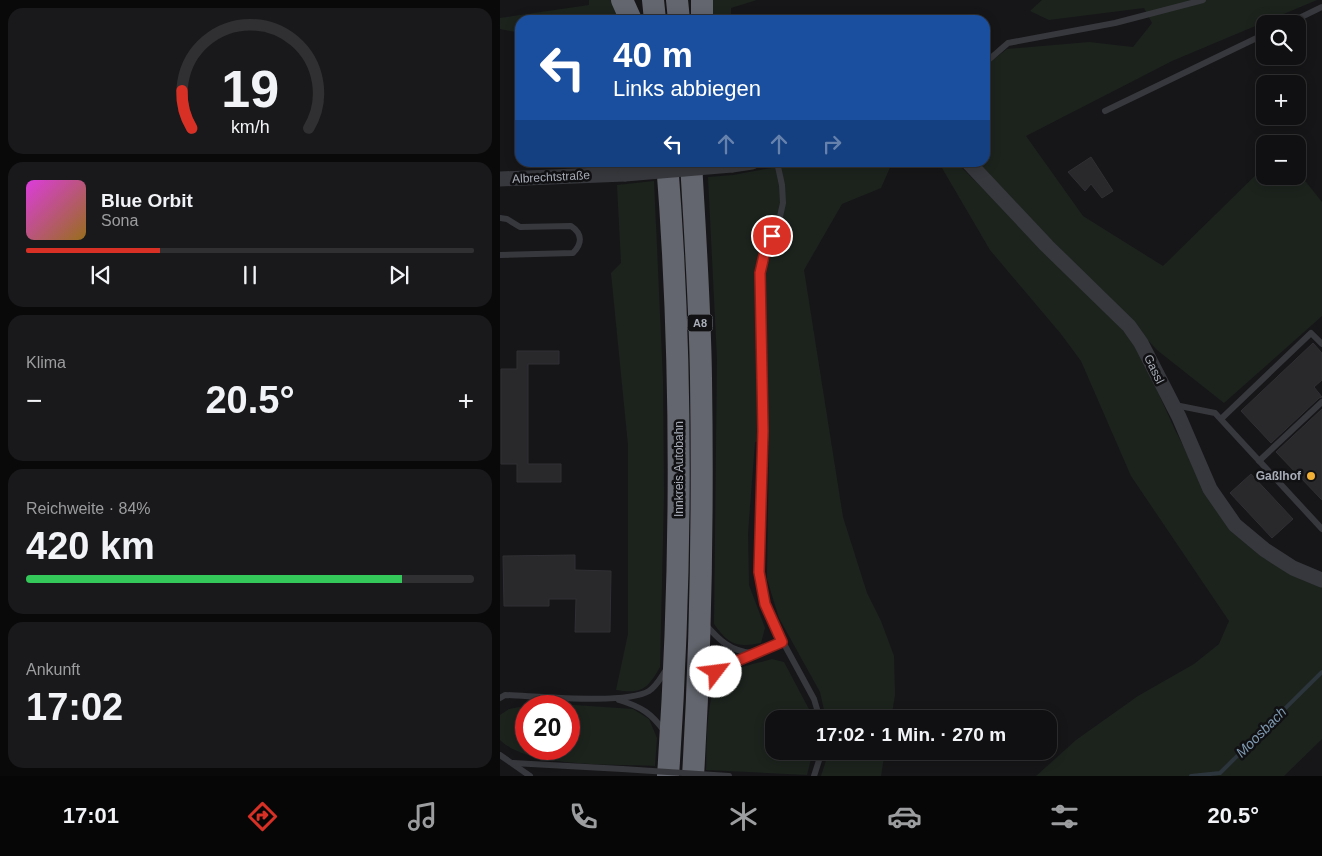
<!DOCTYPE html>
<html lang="de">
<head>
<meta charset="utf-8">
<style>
	body { margin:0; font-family:Helvetica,sans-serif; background:#19191b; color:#f1f3f6; height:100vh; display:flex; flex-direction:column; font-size:19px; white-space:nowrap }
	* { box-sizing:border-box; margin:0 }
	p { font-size:16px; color:#9c9d9f }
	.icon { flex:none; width:28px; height:28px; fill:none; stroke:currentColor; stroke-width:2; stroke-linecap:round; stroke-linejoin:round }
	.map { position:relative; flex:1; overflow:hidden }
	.sheet { display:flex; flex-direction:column; gap:8px; padding:8px; background:#09090a; width:500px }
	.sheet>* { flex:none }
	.top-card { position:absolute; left:15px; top:15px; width:475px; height:152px; border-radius:15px; box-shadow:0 2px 12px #0003,0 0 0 1px #303032; background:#1a4fa0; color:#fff; overflow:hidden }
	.controls { position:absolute; left:756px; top:15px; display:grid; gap:10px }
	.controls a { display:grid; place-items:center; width:50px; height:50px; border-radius:10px; background:#101012; box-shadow:0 2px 12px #0003,0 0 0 1px #303032; font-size:25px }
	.speed { position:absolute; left:15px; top:695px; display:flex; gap:10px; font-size:25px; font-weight:700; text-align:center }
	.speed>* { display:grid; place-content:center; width:65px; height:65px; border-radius:50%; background:#101012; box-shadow:0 2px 12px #0003,0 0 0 1px #303032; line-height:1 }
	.speed .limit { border:8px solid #d22; background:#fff; color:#111 }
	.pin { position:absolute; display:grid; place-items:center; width:42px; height:42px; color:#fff; margin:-21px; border:2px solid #fff; border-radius:50%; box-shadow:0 1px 5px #0007 }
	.me { position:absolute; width:55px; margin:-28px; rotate:60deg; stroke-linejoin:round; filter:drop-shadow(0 0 4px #0008) }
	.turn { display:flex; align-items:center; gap:18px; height:105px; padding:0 15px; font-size:22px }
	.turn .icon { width:65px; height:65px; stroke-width:2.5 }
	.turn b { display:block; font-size:35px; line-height:42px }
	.lanes { display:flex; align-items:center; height:48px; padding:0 15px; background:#0003; justify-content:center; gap:25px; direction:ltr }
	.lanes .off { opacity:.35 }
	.big { font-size:38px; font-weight:700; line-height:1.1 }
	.sheet .tile { flex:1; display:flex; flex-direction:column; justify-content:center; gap:8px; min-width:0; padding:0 18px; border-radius:15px; background:#19191b }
	.sheet .dial { align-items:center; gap:0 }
	.dial svg { height:130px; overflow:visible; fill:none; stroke:#303032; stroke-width:7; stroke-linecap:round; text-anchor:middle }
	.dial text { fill:#f1f3f6; stroke:none }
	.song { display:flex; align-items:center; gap:15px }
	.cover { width:60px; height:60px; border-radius:8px; background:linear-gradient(135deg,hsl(300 70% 55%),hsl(40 70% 35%)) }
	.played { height:5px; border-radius:2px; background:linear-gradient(90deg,#d93025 30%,#303032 30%) }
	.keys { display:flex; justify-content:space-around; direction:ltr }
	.heat { display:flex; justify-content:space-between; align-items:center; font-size:28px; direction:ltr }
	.charge { height:8px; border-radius:4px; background:linear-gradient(90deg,#34c759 84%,#303032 0) }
	.trip { position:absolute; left:265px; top:710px; width:292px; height:50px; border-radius:15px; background:#101012; box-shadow:0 2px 12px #0003,0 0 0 1px #303032; font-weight:700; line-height:50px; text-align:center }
	.dock { display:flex; height:80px; justify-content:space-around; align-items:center; background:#060607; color:#9c9d9f }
	.dock .icon { width:35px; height:35px }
	.dock .current { color:#d93025 }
	.dock b { font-size:22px; color:#f1f3f6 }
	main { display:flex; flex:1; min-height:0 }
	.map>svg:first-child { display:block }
	.green { fill:#1c231d; fill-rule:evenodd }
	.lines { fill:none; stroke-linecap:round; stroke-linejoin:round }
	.stream { stroke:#2c353c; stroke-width:4 }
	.building { fill:#29292c; stroke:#303034 }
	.service { stroke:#37383d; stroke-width:6 }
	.tertiary { stroke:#37383d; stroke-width:15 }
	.motorway { stroke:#63666e; stroke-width:22 }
	.service-bridge { stroke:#37383d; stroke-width:6 }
	.tertiary-bridge { stroke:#37383d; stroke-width:15 }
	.route-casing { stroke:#8d1f18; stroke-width:12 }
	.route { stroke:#d93025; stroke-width:9 }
	.poi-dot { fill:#f2b134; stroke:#111113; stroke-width:2 }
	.labels { text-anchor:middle; stroke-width:5; stroke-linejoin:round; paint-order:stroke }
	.shield { fill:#111113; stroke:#7b7e86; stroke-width:1 }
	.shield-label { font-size:11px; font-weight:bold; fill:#a8adb8 }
	.street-label { font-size:12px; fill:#a8adb8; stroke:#111113 }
	.poi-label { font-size:12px; font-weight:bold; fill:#a8adb8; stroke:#111113; text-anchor:end }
	.water-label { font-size:14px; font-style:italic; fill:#7f9bb3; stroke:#111113 }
</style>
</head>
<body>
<main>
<section class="sheet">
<div class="tile dial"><svg viewBox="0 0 100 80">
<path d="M14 69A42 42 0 1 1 86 69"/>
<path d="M14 69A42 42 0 0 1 8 46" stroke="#d93025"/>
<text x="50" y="56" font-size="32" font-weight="700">19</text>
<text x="50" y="72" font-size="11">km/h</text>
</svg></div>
<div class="tile">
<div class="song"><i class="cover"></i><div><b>Blue Orbit</b><p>Sona</p></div></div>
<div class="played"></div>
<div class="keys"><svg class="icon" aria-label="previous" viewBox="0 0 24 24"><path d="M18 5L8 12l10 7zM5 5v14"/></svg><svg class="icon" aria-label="pause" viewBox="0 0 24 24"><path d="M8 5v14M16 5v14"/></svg><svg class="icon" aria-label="next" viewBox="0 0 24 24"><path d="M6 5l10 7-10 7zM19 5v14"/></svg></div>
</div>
<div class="tile"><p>Klima</p>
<div class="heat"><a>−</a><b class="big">20.5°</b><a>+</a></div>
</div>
<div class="tile"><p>Reichweite · 84%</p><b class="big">420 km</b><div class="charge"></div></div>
<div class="tile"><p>Ankunft</p><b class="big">17:02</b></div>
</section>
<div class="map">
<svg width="822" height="776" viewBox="0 0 822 776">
	<rect width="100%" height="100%" fill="#161618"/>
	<!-- green -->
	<g class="green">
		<path d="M89,0H113L120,20H20V33L0,29V18L89,5Z"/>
		<path d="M207,0H257L231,8V20H207Z"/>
		<path d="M542,0H817L672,61L526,136L583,216L663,266L765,166V176H798L806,182L822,202V316L724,403L657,350L596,285L530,221L477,163L485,162V66L507,49L589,42L633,47L652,23L644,8L549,20L530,11Z"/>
		<path d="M298,163H392L381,188L342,204L304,270L343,517L367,593L381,621L394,656L395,695L391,719H326L320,692L279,618L267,579L269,441L255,442L248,533L249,585L265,628L261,643C236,648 228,644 214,624L217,359L208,177L233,175Z"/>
		<path d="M444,163H457L606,310L638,348L675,430L711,499L822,586V739L784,776H536L576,740L638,696L694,664L719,644L729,621L631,476L581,361L561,334L490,250L442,168Z"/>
		<path d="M154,181L163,381L164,494L160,667C147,690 141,694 116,690L128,634V445L111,273L121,263L117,185Z"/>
		<path d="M272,659L284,662L311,713L312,719H274V751H313L307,775L206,770C207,748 205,686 224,673C230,669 262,662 272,659Z"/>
		<path d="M30,705H75L133,709L149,719L157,738L155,766C115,764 28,768 0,740V715L9,709ZM26,706H69V749H26Z"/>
		<path d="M329,751H385L381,776H321Z"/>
	</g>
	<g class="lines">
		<!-- stream -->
		<path class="stream" d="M691,776L720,773L822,672"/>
	</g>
	<!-- building -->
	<g class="building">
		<path d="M591,157L613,191L602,198L591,184L585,191L568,172Z"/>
		<path d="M813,343L822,353V380L814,387L822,397L819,398L771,443L741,411Z"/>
		<path d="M17,351H59V364H28V464H61V482H17V464H1V369H17Z"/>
		<path d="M822,409V500L776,452Z"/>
		<path d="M751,474L793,519L772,538L730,493Z"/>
		<path d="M75,555V570L111,571L110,632H75L76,599H49V606H4L3,556Z"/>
	</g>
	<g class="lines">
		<!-- service -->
		<g class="service">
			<path d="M787,24L822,7"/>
			<path d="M485,63L508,43L615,23L703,0"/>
			<path d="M605,111L765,34"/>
			<path d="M277,162L282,185L283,203L279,221L265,251L260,273L263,431L259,572L265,604L283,642"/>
			<path d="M0,218L7,219L20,227L71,226C83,234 82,244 73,253L0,255"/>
			<path d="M675,405L715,413L822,529"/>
			<path d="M721,419L811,333L822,344"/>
			<path d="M759,461L822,402"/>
			<path d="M205,624C219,640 230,651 252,653"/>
			<path d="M206,694L212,677L221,668L283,642L314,699L320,719"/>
			<path d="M0,698L5,695C36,696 126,705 149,691C157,686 161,677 166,670"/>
			<path d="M119,700C142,707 151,713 165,732"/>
			<path d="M0,755L30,776"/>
			<path d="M13,763L122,769"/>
			<path d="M314,776L322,751"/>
		</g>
		<!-- tertiary -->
		<g class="tertiary">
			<path d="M468,162L547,246L629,326L641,343L679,417L710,489L735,525L765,550L793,568L822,580"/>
			<path d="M232,165L252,162"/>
			<path d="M0,179L125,174"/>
		</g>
		<!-- motorway -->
		<g class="motorway">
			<path d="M122,0L131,20"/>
			<path d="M153,0L155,20"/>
			<path d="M177,0L179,20"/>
			<path d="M202,20V0"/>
			<path d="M167,162C183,367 182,571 168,776"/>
			<path d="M191,162C195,234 200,306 201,378C203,511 201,643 193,776"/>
		</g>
		<!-- service-bridge -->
		<path class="service-bridge" d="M122,769L229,776"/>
		<!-- tertiary-bridge -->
		<path class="tertiary-bridge" d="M125,174L232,165"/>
	</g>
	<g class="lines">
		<defs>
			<path id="route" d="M216,672L230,664L282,642L265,604L259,572L263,431L260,273L265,251L272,236"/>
		</defs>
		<!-- route casing -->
		<use href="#route" class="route-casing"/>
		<!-- route -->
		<use href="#route" class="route"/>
	</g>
	<!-- markers -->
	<circle class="poi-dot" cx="811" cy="476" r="5"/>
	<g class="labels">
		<!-- shield labels -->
		<rect class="shield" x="187.5" y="314.5" width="25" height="17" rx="4"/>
		<g class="shield-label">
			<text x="200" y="327">A8</text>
		</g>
		<!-- street labels -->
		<g class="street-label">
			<text transform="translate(51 177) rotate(-3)" y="4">Albrechtstraße</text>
			<text transform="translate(654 369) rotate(64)" y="4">Gassl</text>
			<text transform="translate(179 469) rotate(-90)" y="4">Innkreis Autobahn</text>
		</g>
		<!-- poi labels -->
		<g class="poi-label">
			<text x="801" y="480">Gaßlhof</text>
		</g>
		<!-- water labels -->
		<g class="water-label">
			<text transform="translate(761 732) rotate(-45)" y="5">Moosbach</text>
		</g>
	</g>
</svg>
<div class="controls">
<a><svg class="icon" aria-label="search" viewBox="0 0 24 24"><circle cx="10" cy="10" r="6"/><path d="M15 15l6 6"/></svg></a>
<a>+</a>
<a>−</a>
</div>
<div class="speed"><div class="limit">20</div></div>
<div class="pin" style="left:272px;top:236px;background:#d93025"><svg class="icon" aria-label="arrive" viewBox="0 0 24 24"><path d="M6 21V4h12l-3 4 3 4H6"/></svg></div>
<svg class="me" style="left:216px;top:672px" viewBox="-20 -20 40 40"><circle r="19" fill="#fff"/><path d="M0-13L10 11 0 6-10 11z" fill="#d93025"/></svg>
<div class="trip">17:02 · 1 Min. · 270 m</div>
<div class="top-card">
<div class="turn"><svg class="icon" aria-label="left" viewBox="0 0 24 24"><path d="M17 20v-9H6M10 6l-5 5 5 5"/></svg><div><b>40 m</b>Links abbiegen</div></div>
<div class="lanes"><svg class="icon" aria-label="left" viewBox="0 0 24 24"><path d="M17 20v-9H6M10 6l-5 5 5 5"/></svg><svg class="icon off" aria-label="ahead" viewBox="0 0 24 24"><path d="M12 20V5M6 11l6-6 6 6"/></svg><svg class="icon off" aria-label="ahead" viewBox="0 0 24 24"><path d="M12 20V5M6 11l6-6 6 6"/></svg><svg class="icon off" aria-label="right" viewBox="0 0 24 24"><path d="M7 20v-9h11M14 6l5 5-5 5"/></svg></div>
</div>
</div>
</main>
<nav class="dock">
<b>17:01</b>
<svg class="icon current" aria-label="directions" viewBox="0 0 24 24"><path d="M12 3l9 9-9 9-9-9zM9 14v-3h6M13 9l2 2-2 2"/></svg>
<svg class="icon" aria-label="music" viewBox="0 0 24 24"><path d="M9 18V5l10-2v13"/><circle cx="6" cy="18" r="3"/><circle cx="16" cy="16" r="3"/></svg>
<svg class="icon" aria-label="phone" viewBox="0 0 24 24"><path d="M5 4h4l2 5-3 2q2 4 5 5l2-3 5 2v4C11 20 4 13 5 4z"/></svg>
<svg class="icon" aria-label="climate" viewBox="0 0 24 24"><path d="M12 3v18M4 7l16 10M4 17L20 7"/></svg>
<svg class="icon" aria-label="car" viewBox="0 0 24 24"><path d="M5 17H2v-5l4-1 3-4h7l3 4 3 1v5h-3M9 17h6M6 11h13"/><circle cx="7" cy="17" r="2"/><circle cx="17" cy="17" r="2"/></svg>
<svg class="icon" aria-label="filters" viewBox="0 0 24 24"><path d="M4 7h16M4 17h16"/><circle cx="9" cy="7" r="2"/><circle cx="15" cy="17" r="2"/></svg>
<b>20.5°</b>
</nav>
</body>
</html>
